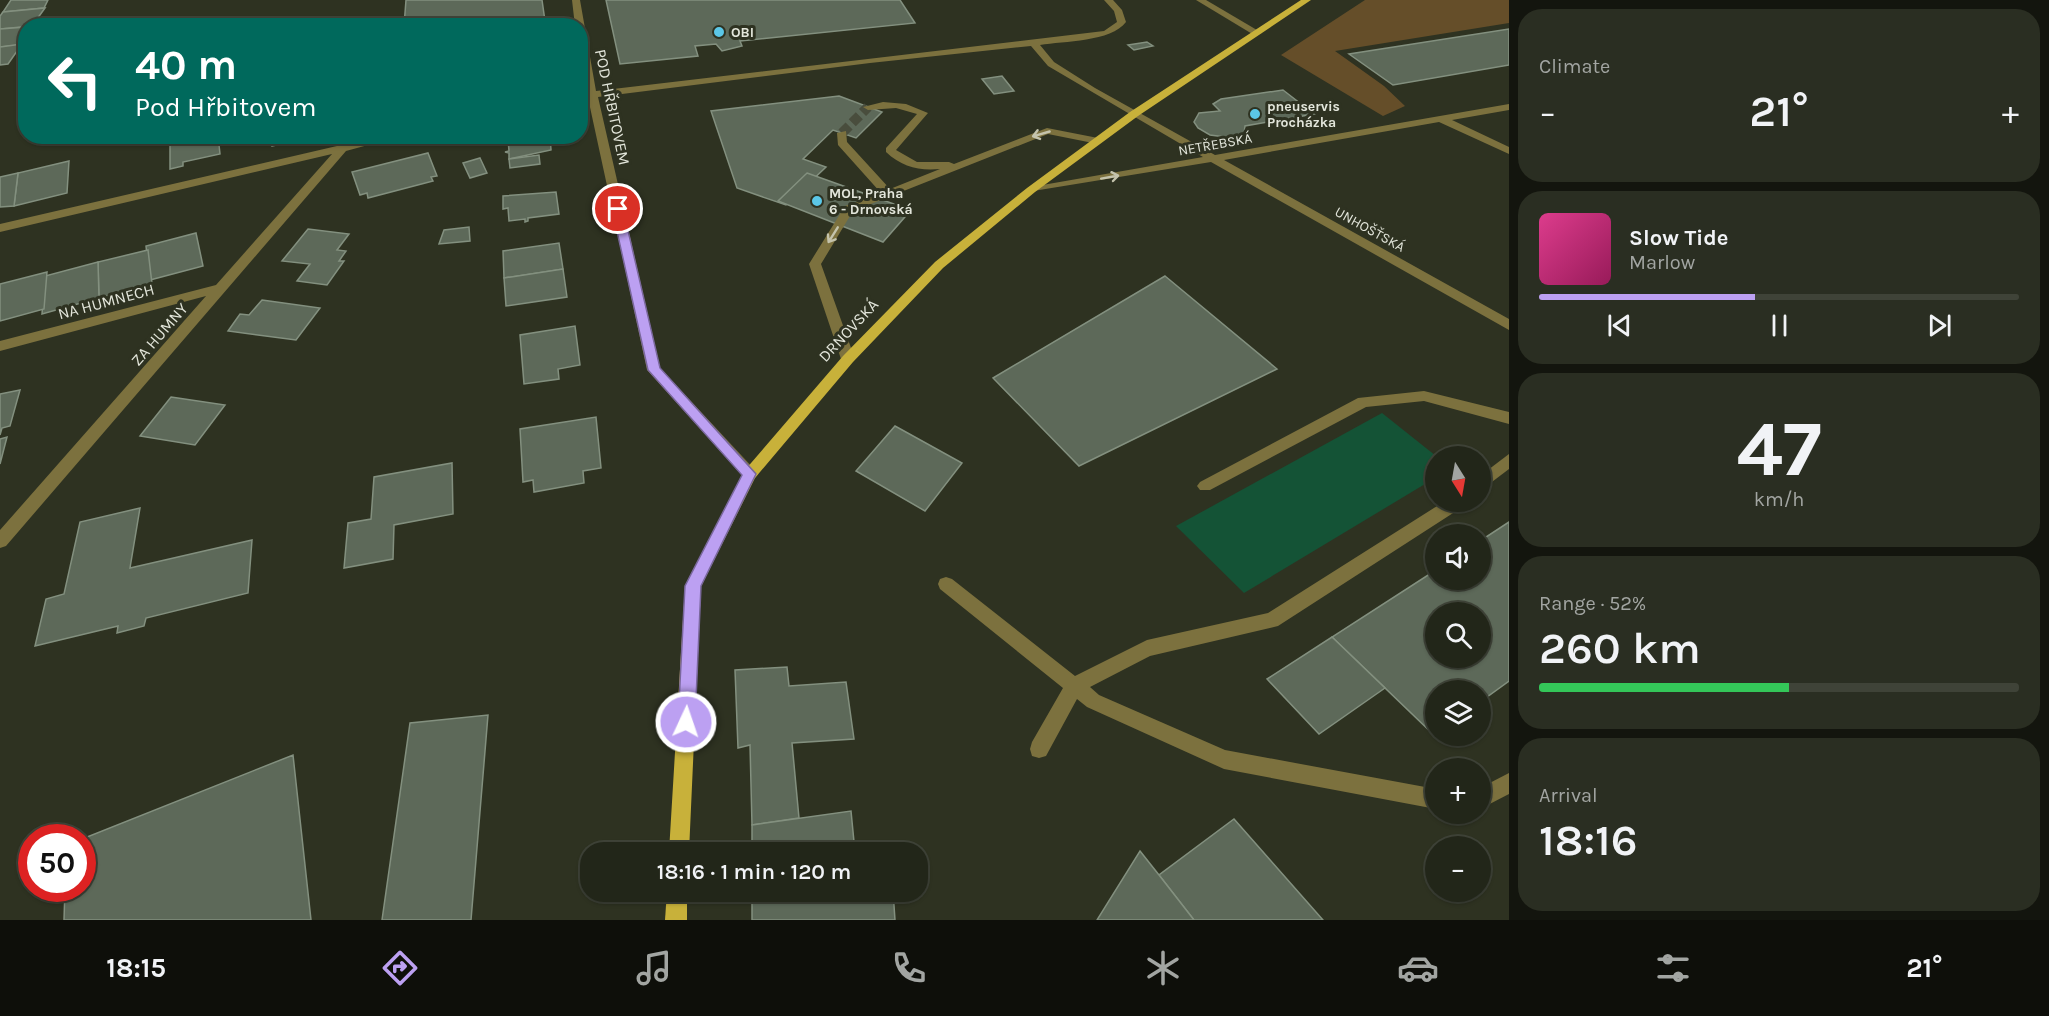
<!DOCTYPE html>
<html lang="en">
<head>
<meta charset="utf-8">
<style>
	body { margin:0; font-family:Karla,sans-serif; background:#2a2e22; color:#f1f3f6; height:100vh; display:flex; flex-direction:column; font-size:22px; white-space:nowrap }
	* { box-sizing:border-box; margin:0 }
	p { font-size:20px; color:#a2a5a2 }
	.icon { flex:none; width:33px; height:33px; fill:none; stroke:currentColor; stroke-width:2; stroke-linecap:round; stroke-linejoin:round }
	.map { position:relative; flex:1; overflow:hidden }
	.sheet { display:flex; flex-direction:column; gap:9px; padding:9px; background:#13150e; width:540px }
	.sheet>* { flex:none }
	.top-card { position:absolute; left:18px; top:18px; width:570px; height:126px; border-radius:24px; box-shadow:0 2px 4px #0004,0 0 0 2px #3f4338; background:#00695c; color:#fff; overflow:hidden }
	.needle { width:39px; rotate:169deg }
	.buttons { position:absolute; left:1425px; top:446px; display:grid; gap:12px }
	.buttons a { display:grid; place-items:center; width:66px; height:66px; border-radius:50%; background:#222619; box-shadow:0 2px 4px #0004,0 0 0 2px #3f4338; font-size:30px }
	.speed { position:absolute; left:18px; top:824px; display:flex; gap:12px; font-size:30px; font-weight:700; text-align:center }
	.speed>* { display:grid; place-content:center; width:78px; height:78px; border-radius:50%; background:#222619; box-shadow:0 2px 4px #0004,0 0 0 2px #3f4338; line-height:1 }
	.speed .limit { border:9px solid #d22; background:#fff; color:#111 }
	.pin { position:absolute; display:grid; place-items:center; width:51px; height:51px; color:#fff; margin:-26px; border:3px solid #fff; border-radius:50%; box-shadow:0 2px 6px #0007 }
	.me { position:absolute; width:66px; margin:-33px; rotate:3deg; stroke-linejoin:round; filter:drop-shadow(0 0 4px #0008) }
	.turn { display:flex; align-items:center; gap:21px; height:126px; padding:0 18px; font-size:27px }
	.turn .icon { width:78px; height:78px; stroke-width:2.5 }
	.turn b { display:block; font-size:42px; line-height:51px }
	.big { font-size:45px; font-weight:600; line-height:1.1 }
	.sheet .tile { flex:1; display:flex; flex-direction:column; justify-content:center; gap:9px; min-width:0; padding:0 21px; border-radius:24px; background:#2a2e22 }
	.sheet .dial { align-items:center; gap:0 }
	.dial b { font-size:78px; line-height:1 }
	.song { display:flex; align-items:center; gap:18px }
	.cover { width:72px; height:72px; border-radius:9px; background:linear-gradient(135deg,hsl(330 70% 55%),hsl(330 70% 35%)) }
	.played { height:6px; border-radius:3px; background:linear-gradient(90deg,#bca0f2 45%,#3f4338 45%) }
	.keys { display:flex; justify-content:space-around; direction:ltr }
	.heat { display:flex; justify-content:space-between; align-items:center; font-size:33px; direction:ltr }
	.charge { height:9px; border-radius:4px; background:linear-gradient(90deg,#34c759 52%,#3f4338 0) }
	.trip { position:absolute; left:580px; top:842px; width:348px; height:60px; border-radius:24px; background:#222619; box-shadow:0 2px 4px #0004,0 0 0 2px #3f4338; font-weight:600; line-height:60px; text-align:center }
	.dock { display:flex; height:96px; justify-content:space-around; align-items:center; background:#0e0f0a; color:#a2a5a2 }
	.dock .icon { width:42px; height:42px }
	.dock .on { color:#bca0f2 }
	.dock b { font-size:27px; color:#f1f3f6 }
	main { display:flex; flex:1; min-height:0 }
	.map>svg:first-child { display:block }
	.green { fill:#654e29 }
	.water { fill:#145336 }
	.building { fill:#5d6959; stroke:#83907f; stroke-width:1.5; fill-rule:evenodd }
	.lines { fill:none; stroke-linecap:round; stroke-linejoin:round }
	.minor-tunnel { stroke:#494d3d; stroke-width:10; stroke-dasharray:10 4.5; stroke-linecap:butt }
	.minor { fill:#7c713e; fill-rule:evenodd }
	.major { fill:#c8b13a; fill-rule:evenodd }
	.oneway { stroke:#c4c3ac }
	.route { fill:#bca0f2; stroke:#7a689d; stroke-width:1.5 }
	.poi-dot { fill:#5bc7e7; stroke:#2e3221; stroke-width:2 }
	.labels { text-anchor:middle; stroke-width:6; stroke-linejoin:round; paint-order:stroke }
	.far-poi-label { font-size:14px; font-weight:bold; fill:#e3e6db; stroke:#2e3221; text-anchor:start }
	.far-street-label { font-size:14px; fill:#e3e6db; stroke:#2e3221 }
	.street-label { font-size:16px; fill:#e3e6db; stroke:#2e3221 }
</style>
</head>
<body>
<main>
<div class="map">
<svg width="1509" height="920" viewBox="0 0 1509 920">
	<rect width="100%" height="100%" fill="#2e3221"/>
	<!-- green -->
	<path class="green" d="M1365,0H1509V23L1335,51L1384,86L1405,106L1383,116L1281,55Z"/>
	<!-- water -->
	<path class="water" d="M1382,413L1436,456L1435,478L1244,593L1176,526Z"/>
	<!-- building -->
	<g class="building">
		<path d="M11,0H48L44,8L3,12Z"/>
		<path d="M406,0H542L545,21L503,26H404Z"/>
		<path d="M606,0H900L915,23L740,41L742,46L722,51L716,44L695,46L698,56L620,64Z"/>
		<path d="M45,8L32,26L0,29V16L3,12Z"/>
		<path d="M26,27V37L20,45L0,47V29Z"/>
		<path d="M1509,29V65L1393,85L1349,54Z"/>
		<path d="M1147,42L1153,46L1134,50L1128,45Z"/>
		<path d="M22,44L8,64L0,65V47Z"/>
		<path d="M1002,76L1014,91L994,94L982,79Z"/>
		<path d="M1283,90L1314,114L1245,126L1244,134L1233,138L1210,135L1198,128L1194,122L1199,113L1220,111L1213,104L1221,99Z"/>
		<path d="M839,96L882,112L856,138L833,130L803,159L826,167L786,205L737,188L711,111Z"/>
		<path d="M193,136H218L220,154L183,162V166L170,169V142Z"/>
		<path d="M270,136H313L272,146Z"/>
		<path d="M512,136H550L551,150L509,159V153L505,152L509,151L508,139Z"/>
		<path d="M428,153L437,176L431,177L433,181L368,198L367,193L360,195L352,172Z"/>
		<path d="M539,155L540,164L510,168L509,159Z"/>
		<path d="M480,158L487,173L470,178L463,163Z"/>
		<path d="M69,161L67,193L14,206L18,173Z"/>
		<path d="M18,173L14,206L0,207V177Z"/>
		<path d="M807,173L911,210L883,242L778,201Z"/>
		<path d="M556,192L559,214L528,218V221L525,222V219L509,221L508,208L503,209V196Z"/>
		<path d="M469,227L470,241L439,244L444,230Z"/>
		<path d="M308,229L349,234L337,250L346,251L339,261H344L327,285L297,281L310,264L282,261Z"/>
		<path d="M196,233L203,266L150,280L146,246Z"/>
		<path d="M559,243L563,269L504,278L503,251Z"/>
		<path d="M148,250L152,284L99,298L98,262Z"/>
		<path d="M98,262L99,298L42,314L45,276Z"/>
		<path d="M563,269L567,297L506,306L504,278Z"/>
		<path d="M47,272L44,309L0,321V284Z"/>
		<path d="M1165,276L1277,369L1079,466L993,378Z"/>
		<path d="M262,300L320,308L296,340L228,331L240,314L249,315Z"/>
		<path d="M575,326L580,365L558,369L559,379L524,384L520,335Z"/>
		<path d="M20,390L10,426L2,428L0,435V394Z"/>
		<path d="M171,397L225,405L195,445L140,436Z"/>
		<path d="M596,417L601,468L583,471L584,483L534,492L533,480L523,482L520,429Z"/>
		<path d="M895,426L962,463L925,511L856,471Z"/>
		<path d="M7,437L0,464V439Z"/>
		<path d="M452,463L453,514L394,525L393,559L344,568L348,523L371,519L374,477Z"/>
		<path d="M140,508L130,568L252,540L248,593L146,618L144,626L117,633L118,626L35,646L46,599L64,594L80,522Z"/>
		<path d="M1509,522V681L1480,702V690H1436L1435,736L1332,637L1436,570V579H1480V541ZM1436,612H1480V657H1436Z"/>
		<path d="M1332,637L1385,688L1319,734L1267,679Z"/>
		<path d="M787,667L789,686L846,682L854,739L792,743L799,818L752,825L750,745L738,748L735,670Z"/>
		<path d="M488,715L471,920H382L410,723Z"/>
		<path d="M293,755L311,920H64L65,888H82V839Z"/>
		<path d="M851,811L855,852H752V825Z"/>
		<path d="M1234,819L1323,920H1194L1159,875Z"/>
		<path d="M1140,851L1159,875L1194,920H1097Z"/>
		<path d="M752,891H893L895,920H752Z"/>
	</g>
	<g class="lines">
		<!-- minor-tunnel -->
		<path class="minor-tunnel" d="M842,133L868,107"/>
		<!-- minor -->
		<g class="minor">
			<path d="M572,0H580L596,91L1104,31L1117,22L1114,11L1104,0H1113L1122,10L1126,22C1111,42 1064,41 1040,45L1054,62L1095,88L1215,155L1509,104V110L1452,120L1509,147V154L1439,122L1224,160L1509,319V330L1211,162L1027,192V188L1031,187L1203,157L1048,66L1031,46L870,63L598,97L660,368L755,470L758,474L755,478H745L647,370L588,98L580,99V93L587,92L580,57V26H575Z"/>
			<path d="M1196,0H1206L1262,33L1254,35Z"/>
			<path d="M883,102L906,104L928,113L896,150L917,162H949L954,164L1047,128L1098,138L1103,141L1098,144L1048,134L853,211L821,264L855,359L848,364L841,359L809,264L845,206L881,193L838,145L837,133L846,131L847,142L890,189L940,169C919,171 902,167 886,152V148L917,114L896,108L868,110L863,107Z"/>
			<path d="M380,136H401L346,151L6,546L0,548V530L206,296L0,351V341L216,285L332,154L0,232V224Z"/>
			<path d="M1424,391L1509,412V424L1424,401L1366,407L1210,490H1200L1197,486L1200,482L1358,398Z"/>
			<path d="M1509,454V469L1480,491V476Z"/>
			<path d="M1445,501H1466L1464,506L1278,626L1150,656L1090,687L1099,695L1225,750L1436,789V809L1224,769L1087,707L1077,699L1046,756L1039,758L1032,756L1030,749L1032,742L1063,688L940,589L938,584L940,579L946,577L952,579L1075,676L1147,640L1268,613Z"/>
			<path d="M1509,773V794L1480,809V788Z"/>
		</g>
		<!-- major -->
		<g class="major">
			<path d="M1301,0H1311L1138,116L1035,192L943,268L853,362L755,478L701,586L689,852H669L685,586L745,470L843,356L935,262L1027,188L1130,112Z"/>
			<path d="M667,891H687V920H665Z"/>
		</g>
	</g>
	<!-- one-way arrows -->
	<defs><path id="oneway-shaft" d="M-6 0H5M1.5-3L5.5 0L1.5 3" fill="none" stroke-width="1.6" stroke-linecap="round" stroke-linejoin="round" transform="scale(1.5)"/></defs>
	<g class="oneway">
		<use href="#oneway-shaft" transform="translate(1041 134) rotate(164)"/>
		<use href="#oneway-shaft" transform="translate(1110 177) rotate(-10)"/>
		<use href="#oneway-shaft" transform="translate(833 235) rotate(122)"/>
	</g>
	<!-- route -->
	<path class="route" d="M618,206L623,209L660,368L756,474L701,586L695,722L692,728L686,730L680,728L678,722L685,586L742,475L648,370L612,209Z"/>
	<!-- markers -->
	<g class="poi-dot">
		<circle cx="719" cy="32" r="6"/>
		<circle cx="1255" cy="114" r="6"/>
		<circle cx="817" cy="201" r="6"/>
	</g>
	<g class="labels">
		<!-- far-poi labels -->
		<g class="far-poi-label">
			<text x="731" y="37">OBI</text>
			<text x="1267" y="111">pneuservis<tspan x="1267" dy="16">Procházka</tspan></text>
			<text x="829" y="198">MOL, Praha<tspan x="829" dy="16">6 - Drnovská</tspan></text>
		</g>
		<!-- far-street labels -->
		<g class="far-street-label">
			<text transform="translate(1215 144) rotate(-10)" y="5">NETŘEBSKÁ</text>
			<text transform="translate(1370 229) rotate(29)" y="5">UNHOŠŤSKÁ</text>
		</g>
		<!-- street labels -->
		<g class="street-label">
			<text transform="translate(613 107) rotate(78)" y="6">POD HŘBITOVEM</text>
			<text transform="translate(106 301) rotate(-15)" y="6">NA HUMNECH</text>
			<text transform="translate(848 330) rotate(-47)" y="6">DRNOVSKÁ</text>
			<text transform="translate(159 334) rotate(-49)" y="6">ZA HUMNY</text>
		</g>
	</g>
</svg>
<div class="buttons">
<a><svg class="needle" viewBox="-14 -14 28 28"><path d="M0-13l5 13h-10z" fill="#e53935"/><path d="M0 13l5-13h-10z" fill="#a2a5a2"/></svg></a>
<a><svg class="icon" aria-label="sound" viewBox="0 0 24 24"><path d="M4 9h4l5-4v14l-5-4H4zM17 9q2 3 0 6"/></svg></a>
<a><svg class="icon" aria-label="search" viewBox="0 0 24 24"><circle cx="10" cy="10" r="6"/><path d="M15 15l6 6"/></svg></a>
<a><svg class="icon" aria-label="layers" viewBox="0 0 24 24"><path d="M12 4l9 5-9 5-9-5zM3 14l9 5 9-5"/></svg></a>
<a>+</a>
<a>−</a>
</div>
<div class="speed"><div class="limit">50</div></div>
<div class="pin" style="left:618px;top:209px;background:#d93025"><svg class="icon" aria-label="arrive" viewBox="0 0 24 24"><path d="M6 21V4h12l-3 4 3 4H6"/></svg></div>
<svg class="me" style="left:686px;top:722px" viewBox="-20 -20 40 40"><circle r="17" fill="#bca0f2" stroke="#fff" stroke-width="3"/><path d="M0-11L8 9 0 5-8 9z" fill="#fff"/></svg>
<div class="trip">18:16 · 1 min · 120 m</div>
<div class="top-card">
<div class="turn"><svg class="icon" aria-label="left" viewBox="0 0 24 24"><path d="M17 20v-9H6M10 6l-5 5 5 5"/></svg><div><b>40 m</b>Pod Hřbitovem</div></div>
</div>
</div>
<section class="sheet">
<div class="tile"><p>Climate</p>
<div class="heat"><a>−</a><b class="big">21°</b><a>+</a></div>
</div>
<div class="tile">
<div class="song"><i class="cover"></i><div><b>Slow Tide</b><p>Marlow</p></div></div>
<div class="played"></div>
<div class="keys"><svg class="icon" aria-label="previous" viewBox="0 0 24 24"><path d="M18 5L8 12l10 7zM5 5v14"/></svg><svg class="icon" aria-label="pause" viewBox="0 0 24 24"><path d="M8 5v14M16 5v14"/></svg><svg class="icon" aria-label="next" viewBox="0 0 24 24"><path d="M6 5l10 7-10 7zM19 5v14"/></svg></div>
</div>
<div class="tile dial"><b>47</b><p>km/h</p></div>
<div class="tile"><p>Range · 52%</p><b class="big">260 km</b><div class="charge"></div></div>
<div class="tile"><p>Arrival</p><b class="big">18:16</b></div>
</section>
</main>
<nav class="dock">
<b>18:15</b>
<svg class="icon on" aria-label="directions" viewBox="0 0 24 24"><path d="M12 3l9 9-9 9-9-9zM9 14v-3h6M13 9l2 2-2 2"/></svg>
<svg class="icon" aria-label="music" viewBox="0 0 24 24"><path d="M9 18V5l10-2v13"/><circle cx="6" cy="18" r="3"/><circle cx="16" cy="16" r="3"/></svg>
<svg class="icon" aria-label="phone" viewBox="0 0 24 24"><path d="M5 4h4l2 5-3 2q2 4 5 5l2-3 5 2v4C11 20 4 13 5 4z"/></svg>
<svg class="icon" aria-label="climate" viewBox="0 0 24 24"><path d="M12 3v18M4 7l16 10M4 17L20 7"/></svg>
<svg class="icon" aria-label="car" viewBox="0 0 24 24"><path d="M5 17H2v-5l4-1 3-4h7l3 4 3 1v5h-3M9 17h6M6 11h13"/><circle cx="7" cy="17" r="2"/><circle cx="17" cy="17" r="2"/></svg>
<svg class="icon" aria-label="filters" viewBox="0 0 24 24"><path d="M4 7h16M4 17h16"/><circle cx="9" cy="7" r="2"/><circle cx="15" cy="17" r="2"/></svg>
<b>21°</b>
</nav>
</body>
</html>
